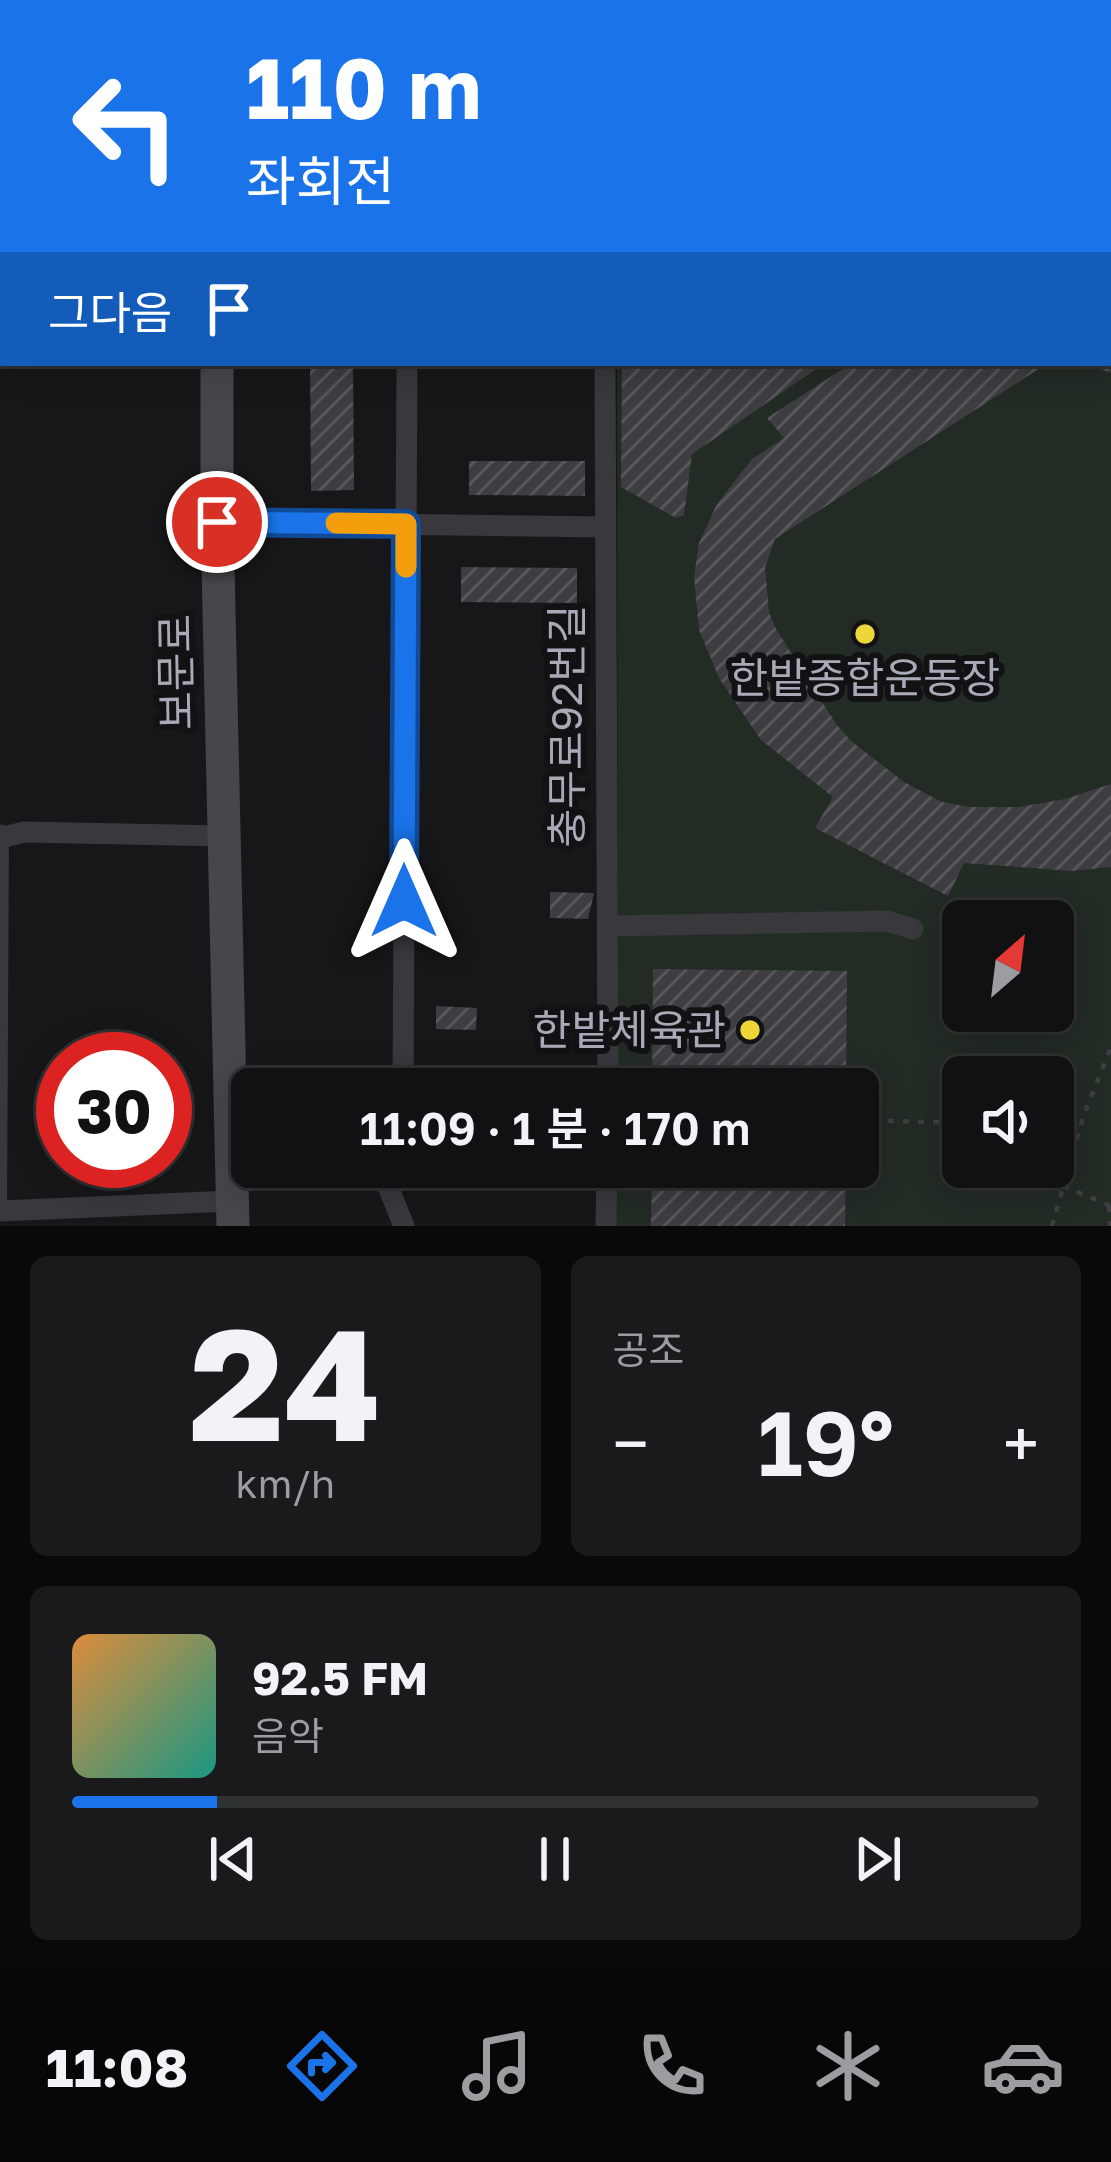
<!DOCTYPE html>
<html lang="ko">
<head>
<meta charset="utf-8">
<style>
	body { margin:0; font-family:"Golos Text","Noto Sans KR",sans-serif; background:#1a1a1c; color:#f1f3f6; height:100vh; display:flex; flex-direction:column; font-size:45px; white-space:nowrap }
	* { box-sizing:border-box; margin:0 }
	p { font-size:39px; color:#9c9da0 }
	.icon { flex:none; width:66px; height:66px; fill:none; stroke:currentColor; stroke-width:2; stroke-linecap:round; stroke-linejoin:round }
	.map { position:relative; height:1226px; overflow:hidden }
	.details { display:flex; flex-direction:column; gap:30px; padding:30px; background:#09090a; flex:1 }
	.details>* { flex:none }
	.banner { position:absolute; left:0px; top:0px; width:1113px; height:366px; box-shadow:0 6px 30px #0003,0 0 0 3px #303133; background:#1a73e8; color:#fff; overflow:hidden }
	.needle { width:78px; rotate:28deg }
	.tools { position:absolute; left:942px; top:900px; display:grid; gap:24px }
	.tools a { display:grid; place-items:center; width:132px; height:132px; border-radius:18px; background:#111113; box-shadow:0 6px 30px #0003,0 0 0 3px #303133; font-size:60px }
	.speed { position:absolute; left:36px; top:1032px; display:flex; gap:24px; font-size:60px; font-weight:700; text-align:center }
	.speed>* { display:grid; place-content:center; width:156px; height:156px; border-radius:50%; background:#111113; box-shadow:0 6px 30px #0003,0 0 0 3px #303133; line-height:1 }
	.speed .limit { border:18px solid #d22; background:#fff; color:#111 }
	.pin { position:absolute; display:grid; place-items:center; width:102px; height:102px; color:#fff; margin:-51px; border:6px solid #fff; border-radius:50%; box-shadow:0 3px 12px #0007 }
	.me { position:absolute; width:132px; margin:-66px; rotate:0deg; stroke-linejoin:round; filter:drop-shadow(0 0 9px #0008) }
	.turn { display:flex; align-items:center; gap:42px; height:252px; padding:0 48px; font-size:54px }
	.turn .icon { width:156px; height:156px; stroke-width:2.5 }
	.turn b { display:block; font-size:84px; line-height:102px }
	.then { display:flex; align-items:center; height:114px; padding:0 48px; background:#0003; gap:24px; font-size:45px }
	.big { font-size:90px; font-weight:600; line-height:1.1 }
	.details .card { flex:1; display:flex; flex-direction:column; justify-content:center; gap:18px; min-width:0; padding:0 42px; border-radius:18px; background:#1a1a1c }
	.details .dial { align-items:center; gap:0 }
	.dial b { font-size:156px; line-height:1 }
	.song { display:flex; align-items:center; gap:36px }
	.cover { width:144px; height:144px; border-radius:18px; background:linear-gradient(135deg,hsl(30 70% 55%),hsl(170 70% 35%)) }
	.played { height:12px; border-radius:6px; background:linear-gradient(90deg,#1a73e8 15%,#303133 15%) }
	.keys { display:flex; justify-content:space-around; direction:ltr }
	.heat { display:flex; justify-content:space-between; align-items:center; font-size:66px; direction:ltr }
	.details .tiles { flex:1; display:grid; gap:30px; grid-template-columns:1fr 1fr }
	.card:last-child { grid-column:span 2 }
	.trip { position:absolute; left:231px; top:1068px; width:648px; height:120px; border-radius:18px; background:#111113; box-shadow:0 6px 30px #0003,0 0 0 3px #303133; font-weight:600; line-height:120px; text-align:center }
	.dock { display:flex; height:192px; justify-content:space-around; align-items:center; background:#070708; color:#9c9da0 }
	.dock .icon { width:84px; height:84px }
	.dock .active { color:#1a73e8 }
	.dock b { font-size:54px; color:#f1f3f6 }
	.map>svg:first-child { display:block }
	.grass { fill:#232b25; fill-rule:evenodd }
	.building { fill:url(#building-hatch) }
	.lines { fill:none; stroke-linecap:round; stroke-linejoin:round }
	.path { stroke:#3e3e44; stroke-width:4.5; stroke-dasharray:6 9; stroke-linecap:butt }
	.service { stroke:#38383d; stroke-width:10 }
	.minor { stroke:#38383d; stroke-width:21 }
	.secondary { stroke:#46464d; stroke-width:33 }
	.primary { stroke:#54545c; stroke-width:36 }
	.route-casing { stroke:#114b97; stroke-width:30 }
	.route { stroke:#1a73e8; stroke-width:21 }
	.slow { stroke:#f59e0b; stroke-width:21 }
	.poi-dot { fill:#efd638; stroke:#121214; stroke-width:4.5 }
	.labels { text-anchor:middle; stroke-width:12; stroke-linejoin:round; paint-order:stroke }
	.street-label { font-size:42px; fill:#a9aab8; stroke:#121214 }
	.poi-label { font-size:42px; fill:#a9aab8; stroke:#121214 }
</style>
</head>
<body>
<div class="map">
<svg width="1111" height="1226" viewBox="0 0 1111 1226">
	<defs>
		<pattern id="building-hatch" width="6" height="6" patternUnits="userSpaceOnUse" patternTransform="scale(3)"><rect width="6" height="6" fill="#3e3e42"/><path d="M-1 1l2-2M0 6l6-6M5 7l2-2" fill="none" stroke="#57575b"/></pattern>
	</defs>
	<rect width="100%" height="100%" fill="#171719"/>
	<!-- grass -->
	<path class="grass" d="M1111,243V1226H616L617,1167H858V1089H618L617,363H1110ZM963,921H1053V1011H963ZM963,1077H1053V1167H963Z"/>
	<!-- building -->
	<g class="building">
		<path d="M310,363H353L354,490L311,491Z"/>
		<path d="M622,363H825L692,454L684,515L676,518L621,487Z"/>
		<path d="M852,363H1048L775,539L765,568L769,612L776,629L836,724L851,741L904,782L942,802L969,807H1018L1065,799L1111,784V867L1072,871L964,863L948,896L815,828L833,797L761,740L719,678L699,630L694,577L699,543L717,504L752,459L784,438L767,418Z"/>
		<path d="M1085,363H1111V373Z"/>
		<path d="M469,461H585V496L469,495Z"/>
		<path d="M461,567L577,568V603L461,602Z"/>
		<path d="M550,892L594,893L588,919L550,918Z"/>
		<path d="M653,969L847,971L846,1089H652Z"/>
		<path d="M436,1006L477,1008L476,1030L436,1029Z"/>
		<path d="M652,1167H846L845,1226H651Z"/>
	</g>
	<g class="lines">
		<!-- path -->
		<g class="path">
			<path d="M858,1120L963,1123"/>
			<path d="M1053,1126L1080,1127"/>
			<path d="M1063,1186L1111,1206"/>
			<path d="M1109,1206L1110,1226"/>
			<path d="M1052,1226L1083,1117L1111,1047"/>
		</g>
		<!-- service -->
		<g class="service">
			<path d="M502,0V3"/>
			<path d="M2,1210L4,837"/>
		</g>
		<!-- minor -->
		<g class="minor">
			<path d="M773,3L774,0"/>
			<path d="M0,94L3,93"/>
			<path d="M605,363L608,1089"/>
			<path d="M217,522L605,527"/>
			<path d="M0,835L4,837L24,832L224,836"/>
			<path d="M608,926L887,921L913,929"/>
			<path d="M403,1089L407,363"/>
			<path d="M380,1167L404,1226"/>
			<path d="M0,1211L232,1201"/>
			<path d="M606,1226L607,1167"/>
		</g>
		<!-- secondary -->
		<g class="secondary">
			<path d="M0,329L3,325"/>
			<path d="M217,363V522L233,1226"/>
		</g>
		<!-- primary -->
		<g class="primary">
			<path d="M218,0L221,3"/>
			<path d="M0,22L3,25"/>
			<path d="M1110,152H1111"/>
		</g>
	</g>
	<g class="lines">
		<defs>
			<path id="route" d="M217,522L406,524L404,901"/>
		</defs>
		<!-- route casing -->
		<use href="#route" class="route-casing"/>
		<!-- route -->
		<use href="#route" class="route"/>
		<!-- slow -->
		<path class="slow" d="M336,523L406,524V567"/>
	</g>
	<!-- markers -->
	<g class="poi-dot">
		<circle cx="865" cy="634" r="12"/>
		<circle cx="750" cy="1030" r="12"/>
	</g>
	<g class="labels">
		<!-- street labels -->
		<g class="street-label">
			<text transform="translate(176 672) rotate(-91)" y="15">보문로</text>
			<text transform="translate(567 726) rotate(-90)" y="15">충무로92번길</text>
		</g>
		<!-- poi labels -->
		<g class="poi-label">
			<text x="865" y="693">한밭종합운동장</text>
			<text x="726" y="1045" text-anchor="end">한밭체육관</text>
		</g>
	</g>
</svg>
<div class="tools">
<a><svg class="needle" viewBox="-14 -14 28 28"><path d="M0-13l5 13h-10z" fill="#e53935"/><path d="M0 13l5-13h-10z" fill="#9c9da0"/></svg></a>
<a><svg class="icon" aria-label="sound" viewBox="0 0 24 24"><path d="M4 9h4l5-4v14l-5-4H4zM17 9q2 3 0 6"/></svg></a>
</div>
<div class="speed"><div class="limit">30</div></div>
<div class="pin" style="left:217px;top:522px;background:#d93025"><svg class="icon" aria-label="arrive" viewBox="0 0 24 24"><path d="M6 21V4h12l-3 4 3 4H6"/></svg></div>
<svg class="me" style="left:404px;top:901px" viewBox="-20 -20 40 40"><path d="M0-17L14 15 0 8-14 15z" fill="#1a73e8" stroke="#fff" stroke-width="4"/></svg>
<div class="trip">11:09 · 1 분 · 170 m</div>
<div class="banner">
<div class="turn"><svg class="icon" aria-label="left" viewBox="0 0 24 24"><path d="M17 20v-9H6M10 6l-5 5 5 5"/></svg><div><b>110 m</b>좌회전</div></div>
<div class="then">그다음<svg class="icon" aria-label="arrive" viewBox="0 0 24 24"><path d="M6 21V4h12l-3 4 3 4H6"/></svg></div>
</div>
</div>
<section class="details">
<div class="tiles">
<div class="card dial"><b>24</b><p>km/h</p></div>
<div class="card"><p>공조</p>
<div class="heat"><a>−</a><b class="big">19°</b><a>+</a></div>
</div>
<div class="card">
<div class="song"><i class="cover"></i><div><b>92.5 FM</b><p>음악</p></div></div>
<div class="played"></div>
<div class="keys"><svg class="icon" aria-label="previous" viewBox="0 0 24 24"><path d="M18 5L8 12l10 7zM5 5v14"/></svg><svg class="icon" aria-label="pause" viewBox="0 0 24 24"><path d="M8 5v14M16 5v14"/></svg><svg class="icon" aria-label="next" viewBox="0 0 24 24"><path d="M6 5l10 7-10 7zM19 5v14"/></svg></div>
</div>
</div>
</section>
<nav class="dock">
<b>11:08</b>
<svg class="icon active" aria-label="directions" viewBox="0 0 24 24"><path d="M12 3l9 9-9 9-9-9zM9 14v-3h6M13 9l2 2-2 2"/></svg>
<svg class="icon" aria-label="music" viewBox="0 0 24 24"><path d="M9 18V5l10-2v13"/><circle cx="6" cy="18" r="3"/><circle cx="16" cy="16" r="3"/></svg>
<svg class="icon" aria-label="phone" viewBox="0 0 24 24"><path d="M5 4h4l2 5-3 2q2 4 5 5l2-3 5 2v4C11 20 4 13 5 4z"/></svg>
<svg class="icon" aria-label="climate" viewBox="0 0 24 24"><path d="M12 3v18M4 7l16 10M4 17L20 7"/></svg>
<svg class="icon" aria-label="car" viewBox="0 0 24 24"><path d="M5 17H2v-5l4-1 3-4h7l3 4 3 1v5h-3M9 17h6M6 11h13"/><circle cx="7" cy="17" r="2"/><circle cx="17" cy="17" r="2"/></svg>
</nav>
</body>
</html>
